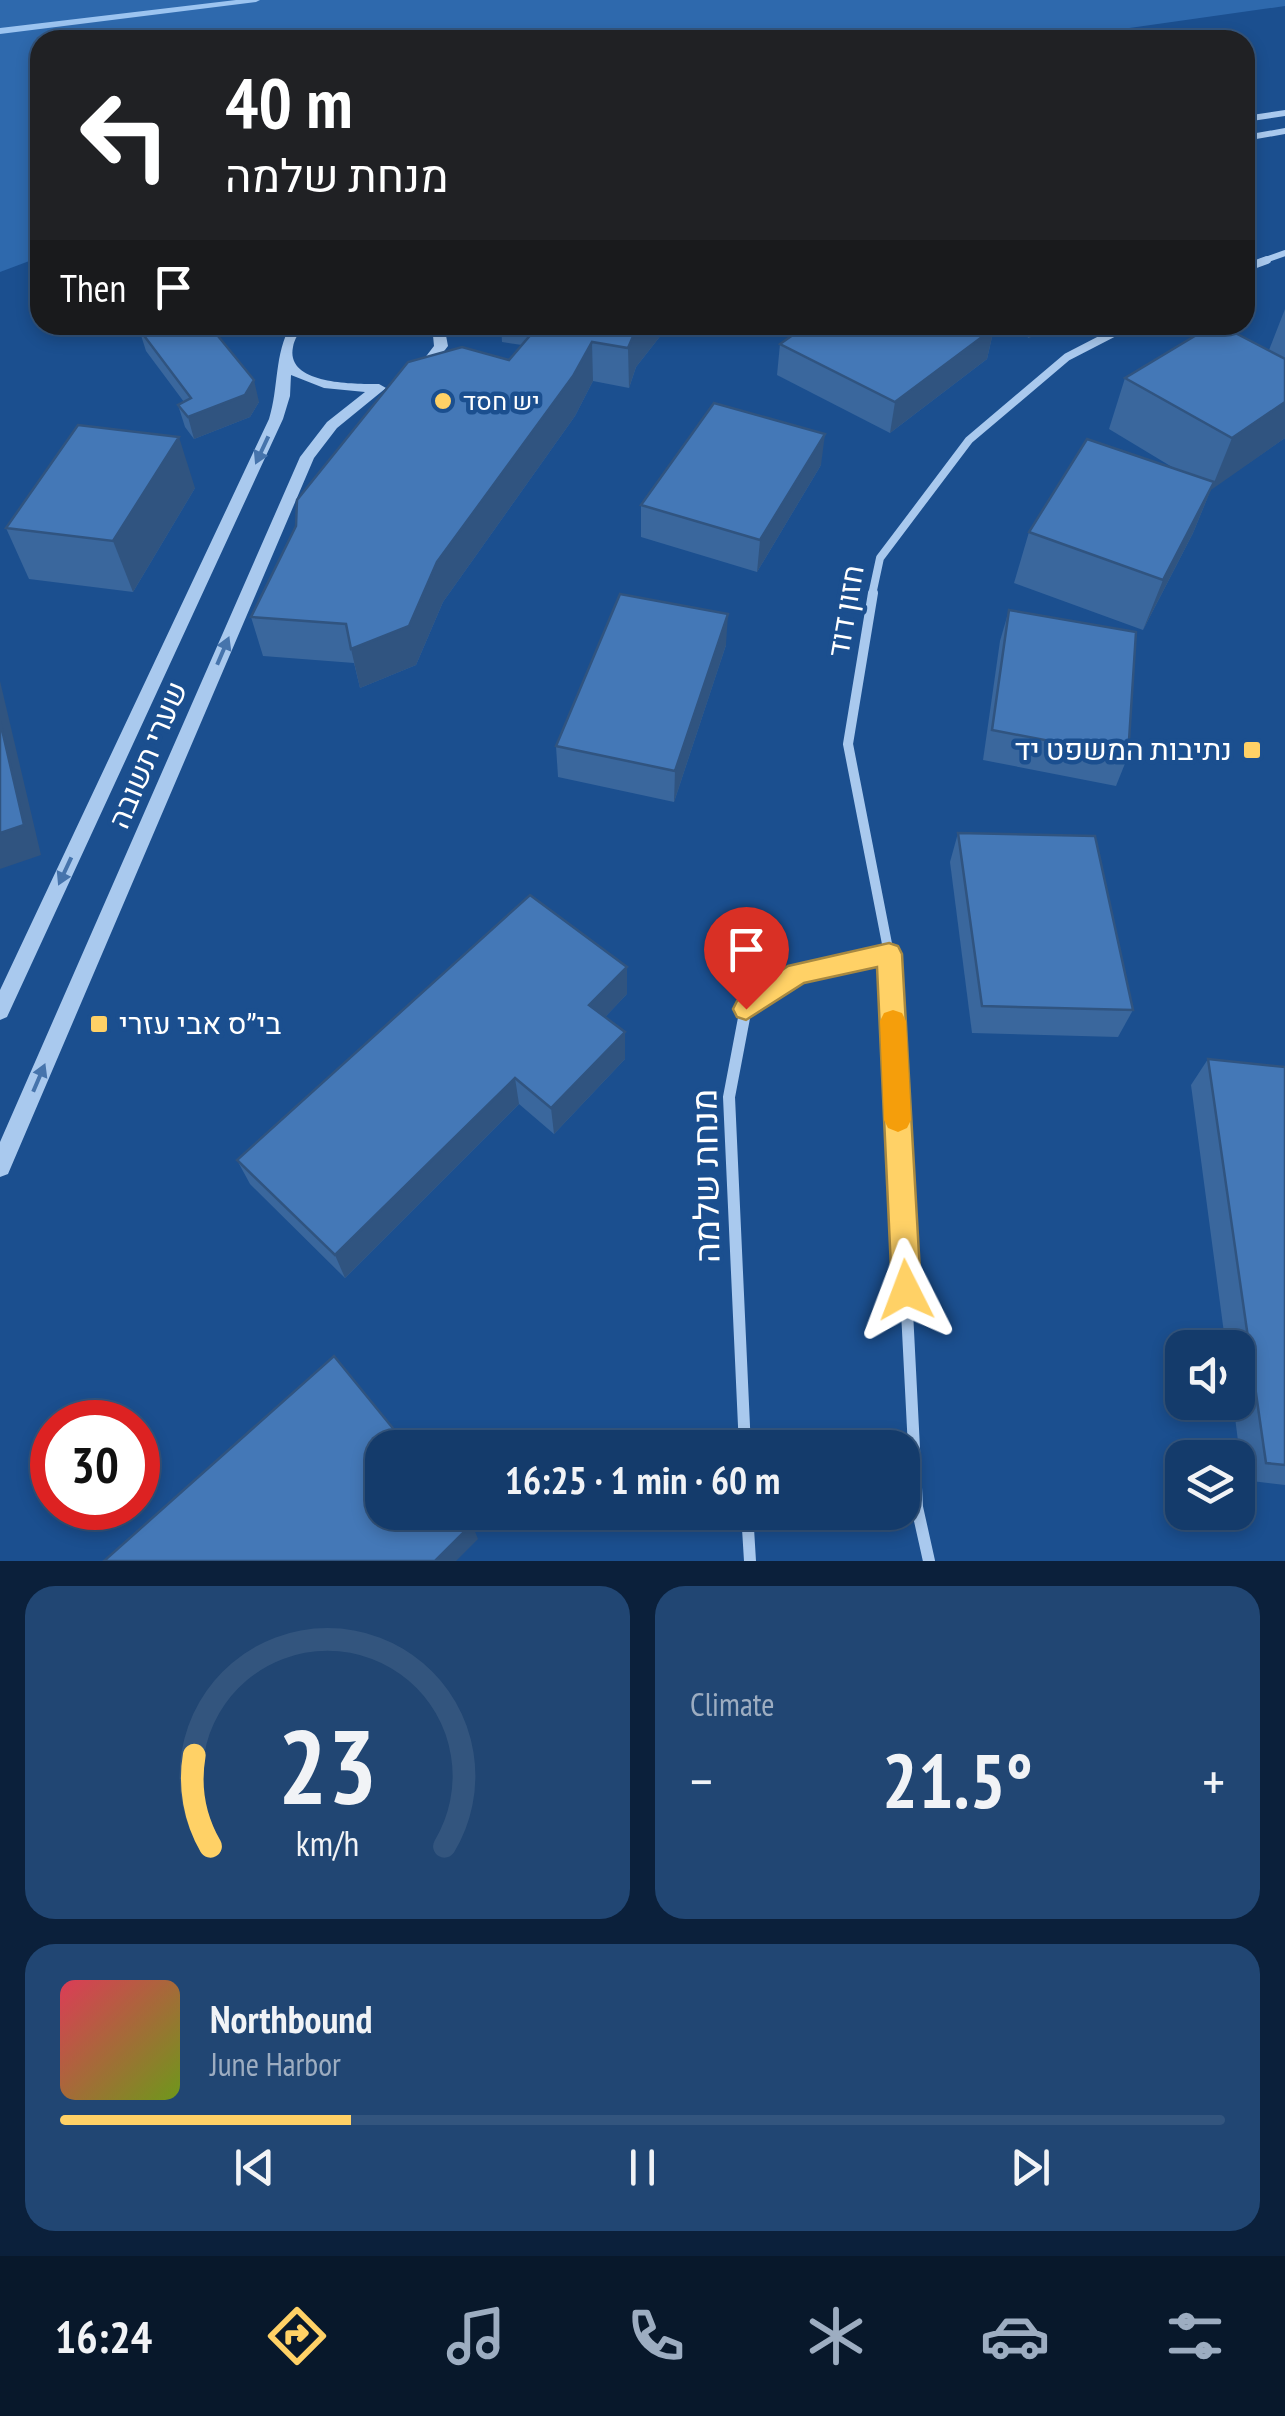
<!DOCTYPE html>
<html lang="en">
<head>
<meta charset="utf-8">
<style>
	body { margin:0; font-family:"PT Sans Narrow",Heebo,sans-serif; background:#214673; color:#f1f3f6; height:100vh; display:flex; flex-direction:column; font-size:38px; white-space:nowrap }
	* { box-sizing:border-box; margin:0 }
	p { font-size:32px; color:#9dadc1 }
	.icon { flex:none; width:55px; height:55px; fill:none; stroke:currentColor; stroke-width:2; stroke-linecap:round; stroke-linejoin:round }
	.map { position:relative; height:1561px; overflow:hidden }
	.drawer { display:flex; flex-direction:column; gap:25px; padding:25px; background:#0b203b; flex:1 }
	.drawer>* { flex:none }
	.hud { position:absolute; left:30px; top:30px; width:1225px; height:305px; border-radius:30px; box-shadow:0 5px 15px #0003,0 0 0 2px #33557e; background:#202124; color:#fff; overflow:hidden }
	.tools { position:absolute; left:1165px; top:1330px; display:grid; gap:20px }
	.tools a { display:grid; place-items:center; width:90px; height:90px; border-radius:20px; background:#143b6b; box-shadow:0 5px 15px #0003,0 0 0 2px #33557e; font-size:50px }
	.speed { position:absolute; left:30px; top:1400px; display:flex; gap:20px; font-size:50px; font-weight:700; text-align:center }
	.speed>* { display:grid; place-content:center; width:130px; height:130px; border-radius:50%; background:#143b6b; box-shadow:0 5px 15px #0003,0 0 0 2px #33557e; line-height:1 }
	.speed .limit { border:15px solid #d22; background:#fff; color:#111 }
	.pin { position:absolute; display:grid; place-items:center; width:85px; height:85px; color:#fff; margin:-102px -42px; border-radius:50% 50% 50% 0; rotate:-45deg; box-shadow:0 0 10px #0007 }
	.pin .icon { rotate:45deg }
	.me { position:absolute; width:110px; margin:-55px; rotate:357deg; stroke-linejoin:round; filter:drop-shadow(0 0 8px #0008) }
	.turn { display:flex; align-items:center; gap:35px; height:210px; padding:0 30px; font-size:45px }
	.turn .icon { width:130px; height:130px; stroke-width:2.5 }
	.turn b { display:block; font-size:70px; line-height:85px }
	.then { display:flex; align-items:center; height:95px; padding:0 30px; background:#0003; gap:20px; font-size:38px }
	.big { font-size:75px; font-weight:600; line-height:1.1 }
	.drawer .card { flex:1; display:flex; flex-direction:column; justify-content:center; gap:15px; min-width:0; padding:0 35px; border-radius:30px; background:#214673 }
	.drawer .dial { align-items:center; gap:0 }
	.dial svg { height:260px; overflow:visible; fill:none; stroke:#33557e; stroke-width:7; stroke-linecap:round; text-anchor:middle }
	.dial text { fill:#f1f3f6; stroke:none }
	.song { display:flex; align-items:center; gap:30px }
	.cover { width:120px; height:120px; border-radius:15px; background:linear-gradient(135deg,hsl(350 70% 55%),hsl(80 70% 35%)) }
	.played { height:10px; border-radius:5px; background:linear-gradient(90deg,#ffd166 25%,#33557e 25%) }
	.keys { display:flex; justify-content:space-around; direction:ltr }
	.heat { display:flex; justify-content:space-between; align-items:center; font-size:55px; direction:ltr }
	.drawer .tiles { flex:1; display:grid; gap:25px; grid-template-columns:1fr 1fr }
	.card:last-child { grid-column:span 2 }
	.trip { position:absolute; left:365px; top:1430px; width:555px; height:100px; border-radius:30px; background:#143b6b; box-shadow:0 5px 15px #0003,0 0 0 2px #33557e; font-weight:600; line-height:100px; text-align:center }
	.tab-bar { display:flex; height:160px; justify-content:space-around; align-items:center; background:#08182b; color:#9dadc1 }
	.tab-bar .icon { width:70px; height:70px }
	.tab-bar .current { color:#ffd166 }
	.tab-bar b { font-size:45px; color:#f1f3f6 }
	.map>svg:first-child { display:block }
	.green { fill:#2e69ad }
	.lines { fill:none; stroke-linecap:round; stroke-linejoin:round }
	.stream { fill:#9cc4f0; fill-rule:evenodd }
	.minor-far3 { stroke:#a9c9ee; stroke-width:6 }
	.minor-far2 { stroke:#a9c9ee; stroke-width:8 }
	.minor-far1 { stroke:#a9c9ee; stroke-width:10 }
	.minor { stroke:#a9c9ee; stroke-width:12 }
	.tertiary { fill:#a9c9ee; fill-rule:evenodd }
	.wall { fill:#3a679d }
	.shaded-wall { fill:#305480 }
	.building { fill:#4478b7; stroke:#305480; stroke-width:2.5 }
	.oneway { fill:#4674ac }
	.route { fill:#ffd166; stroke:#a68842; stroke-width:2.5 }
	.slow { fill:#f59e0b }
	.poi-dot { fill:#ffd166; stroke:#1b4f8f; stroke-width:4 }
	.labels { text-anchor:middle; stroke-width:9; stroke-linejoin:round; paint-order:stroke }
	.far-poi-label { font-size:25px; fill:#fff; stroke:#1b4f8f; text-anchor:start }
	.street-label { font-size:30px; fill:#fff; stroke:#1b4f8f }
	.poi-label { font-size:30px; fill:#fff; stroke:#1b4f8f; text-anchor:end }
	.near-street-label { font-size:35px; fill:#fff; stroke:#1b4f8f }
</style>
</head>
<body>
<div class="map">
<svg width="1285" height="1561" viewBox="0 0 1285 1561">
	<rect width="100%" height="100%" fill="#1b4f8f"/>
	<!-- green -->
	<path class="green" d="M0,0H1285V6L1045,40H40V257L0,272Z"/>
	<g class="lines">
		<!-- stream -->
		<path class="stream" d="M236,0H260L256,2L0,34V28Z"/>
		<!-- minor-far3 -->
		<path class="minor-far3" d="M1260,262L1285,253"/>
		<!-- minor-far2 -->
		<g class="minor-far2">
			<path d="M1245,268L1267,260"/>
			<path d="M872,595L880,558L969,440L1067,357L1129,325"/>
		</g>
		<!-- minor-far1 -->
		<g class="minor-far1">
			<path d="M873,593L848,744L889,954L892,1020"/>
			<path d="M744,1020L746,1009L797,973L889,954"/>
		</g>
		<!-- minor -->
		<g class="minor">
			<path d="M744,1018L729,1097L745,1448"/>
			<path d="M892,1018L917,1507L929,1561"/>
			<path d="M747,1512L750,1561"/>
		</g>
		<!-- tertiary -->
		<g class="tertiary">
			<path d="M1285,110V116L1245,122V116Z"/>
			<path d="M1285,128V134L1245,141V135Z"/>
			<path d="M291,325H303C300,332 294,339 293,347C285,385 355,384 379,384L386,388L337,428L314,458L8,1174L0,1177V1142L300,457L327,422L365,392L324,388L291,375L290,396L283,419L7,1017L0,1020V990L269,419C279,387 274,354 291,325Z"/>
			<path d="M432,325H444L448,346L429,371L424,372L417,368L434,346Z"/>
		</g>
	</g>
	<!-- wall -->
	<g class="wall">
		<path d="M1285,309V438L1211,489L1193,533L1143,630L1014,583L1029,532L1177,470L1109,429L1125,378L1269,350Z"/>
		<path d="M501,325H669L636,367L629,388L593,381L575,416L443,602L416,665L360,688L354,663L263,656L251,617L509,360L522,345L502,342Z"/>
		<path d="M1007,325H1054L1029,338Z"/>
		<path d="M994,328L987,359L890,433L777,375L780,344Z"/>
		<path d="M139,329L259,402L250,417L194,439L185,427L178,405L184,402L146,351Z"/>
		<path d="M821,465L757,572L641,537V505Z"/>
		<path d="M195,488L133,592L29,579L6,528Z"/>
		<path d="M1009,610L1128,756L1116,786L983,760L1000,641Z"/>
		<path d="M726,645L674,802L558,777L556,746Z"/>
		<path d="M958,833L1133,1010L1118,1037L972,1033L950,862Z"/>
		<path d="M627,994L605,1017L625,1059L554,1134L519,1104L345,1278L250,1184L237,1160Z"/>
		<path d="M1208,1059L1285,1067V1485L1243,1480L1233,1402H1238V1348H1226L1191,1085Z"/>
	</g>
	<!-- shaded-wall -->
	<g class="shaded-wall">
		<path d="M638,325H669L636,367L629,388L628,348Z"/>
		<path d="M1032,325H1054L1029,338Z"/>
		<path d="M994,328L987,359L890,433L895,402Z"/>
		<path d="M592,342L593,381L575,416L443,602L416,665L360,688L351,649Z"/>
		<path d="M254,380L259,402L250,417L194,439L188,417Z"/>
		<path d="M1285,402V438L1211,490L1232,438Z"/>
		<path d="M825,434L821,465L757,572L760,540Z"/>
		<path d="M179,437L195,488L133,592L113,541Z"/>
		<path d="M1214,482L1193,533L1143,630L1163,580Z"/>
		<path d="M728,614L726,645L674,802L675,771Z"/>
		<path d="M0,681L41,855L0,869Z"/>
		<path d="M627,967V994L591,1032L589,1005Z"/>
		<path d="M625,1032V1059L554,1134L551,1108Z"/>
		<path d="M515,1078L519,1104L345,1278L335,1255Z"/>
		<path d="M472,1524L478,1539L456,1561H435Z"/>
	</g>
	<!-- building -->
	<g class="building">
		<path d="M152,325H209L254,380L245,395L188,417L178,405L191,398L139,329Z"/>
		<path d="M539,325H638L628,348L592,342L573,376L437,562L409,626L351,649L346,624L251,617L296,526L297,500L408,362L462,347L509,360Z"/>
		<path d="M807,325H988L994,328L895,402L780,344Z"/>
		<path d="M1213,325H1220L1285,359V402L1232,438L1125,378Z"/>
		<path d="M714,403L825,434L760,540L641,505Z"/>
		<path d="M78,425L179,437L113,541L6,528Z"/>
		<path d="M1087,439L1214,482L1163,580L1029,532Z"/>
		<path d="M620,594L728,614L675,771L556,746Z"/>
		<path d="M1009,610L1136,632L1128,756L992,730Z"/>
		<path d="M0,721L24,825L0,833Z"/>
		<path d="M958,833L1095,836L1133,1010L982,1006Z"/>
		<path d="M530,895L627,967L589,1005L625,1032L551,1108L515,1078L335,1255L237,1160Z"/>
		<path d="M1208,1059L1285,1067V1465L1266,1463Z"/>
		<path d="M334,1356L409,1448H382V1512H463L472,1524L435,1561H104Z"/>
	</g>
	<!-- one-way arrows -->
	<defs><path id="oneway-solid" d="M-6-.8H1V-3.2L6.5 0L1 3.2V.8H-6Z" transform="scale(2.5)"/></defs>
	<g class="oneway">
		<use href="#oneway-solid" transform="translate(262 450) rotate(115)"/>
		<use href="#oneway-solid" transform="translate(223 651) rotate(-67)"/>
		<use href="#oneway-solid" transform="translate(65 871) rotate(115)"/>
		<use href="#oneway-solid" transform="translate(39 1078) rotate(-67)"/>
	</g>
	<!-- route -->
	<path class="route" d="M889,943L898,946L902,954L921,1290L917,1300L906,1304L896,1300L892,1290L877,967L804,983L746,1020L737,1017L733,1009L737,1001L788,966Z"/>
	<!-- slow -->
	<path class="slow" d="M893,1010L902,1013L906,1021L911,1120L907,1128L898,1132L888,1128L884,1120L880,1021L884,1013Z"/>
	<!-- markers -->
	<g class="poi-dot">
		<circle cx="443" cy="401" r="10"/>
		<rect x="1242" y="740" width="20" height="20" rx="5"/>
		<rect x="89" y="1014" width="20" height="20" rx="5"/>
	</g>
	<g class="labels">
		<!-- far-poi labels -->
		<g class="far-poi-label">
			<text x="463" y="410">יש חסד</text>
		</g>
		<!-- street labels -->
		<g class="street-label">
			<text transform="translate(846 611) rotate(-80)" y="10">חזון דוד</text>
			<text transform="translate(148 755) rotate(-67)" y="10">שערי תשובה</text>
		</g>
		<!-- poi labels -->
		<g class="poi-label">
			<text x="1232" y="760">נתיבות המשפט יד</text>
			<text x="119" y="1034" text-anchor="start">בי״ס אבי עזרי</text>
		</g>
		<!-- near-street labels -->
		<g class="near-street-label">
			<text transform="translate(706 1176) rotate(-91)" y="12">מנחת שלמה</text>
		</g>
	</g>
</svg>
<div class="tools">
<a><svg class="icon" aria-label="sound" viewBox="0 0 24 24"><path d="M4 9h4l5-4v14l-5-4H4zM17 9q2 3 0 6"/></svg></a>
<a><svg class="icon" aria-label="layers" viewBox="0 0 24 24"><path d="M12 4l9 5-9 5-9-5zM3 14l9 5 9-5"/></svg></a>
</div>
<div class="speed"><div class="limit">30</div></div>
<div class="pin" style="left:746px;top:1009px;background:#d93025"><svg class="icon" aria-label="arrive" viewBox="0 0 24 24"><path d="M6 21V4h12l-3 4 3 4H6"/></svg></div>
<svg class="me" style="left:906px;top:1290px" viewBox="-20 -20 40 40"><path d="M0-17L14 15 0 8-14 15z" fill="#ffd166" stroke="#fff" stroke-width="4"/></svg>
<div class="trip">16:25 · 1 min · 60 m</div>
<div class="hud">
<div class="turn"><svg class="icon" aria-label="left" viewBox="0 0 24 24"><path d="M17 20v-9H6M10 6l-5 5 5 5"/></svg><div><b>40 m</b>מנחת שלמה</div></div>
<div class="then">Then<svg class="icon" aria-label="arrive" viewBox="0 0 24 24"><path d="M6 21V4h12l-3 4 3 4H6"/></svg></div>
</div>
</div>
<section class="drawer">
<div class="tiles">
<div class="card dial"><svg viewBox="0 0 100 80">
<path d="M14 69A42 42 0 1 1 86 69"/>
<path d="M14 69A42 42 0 0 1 9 41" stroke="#ffd166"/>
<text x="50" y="56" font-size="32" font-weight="700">23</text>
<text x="50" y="72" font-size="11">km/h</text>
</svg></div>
<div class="card"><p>Climate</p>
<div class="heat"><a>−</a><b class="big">21.5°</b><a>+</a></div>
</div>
<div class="card">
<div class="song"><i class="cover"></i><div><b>Northbound</b><p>June Harbor</p></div></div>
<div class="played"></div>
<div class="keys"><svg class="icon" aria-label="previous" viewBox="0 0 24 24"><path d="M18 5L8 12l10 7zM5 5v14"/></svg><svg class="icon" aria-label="pause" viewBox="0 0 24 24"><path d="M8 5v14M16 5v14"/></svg><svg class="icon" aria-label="next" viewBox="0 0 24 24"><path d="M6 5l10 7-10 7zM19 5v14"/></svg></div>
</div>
</div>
</section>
<nav class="tab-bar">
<b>16:24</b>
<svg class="icon current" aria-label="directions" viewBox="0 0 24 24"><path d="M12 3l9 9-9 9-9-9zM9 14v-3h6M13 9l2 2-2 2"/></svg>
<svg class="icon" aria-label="music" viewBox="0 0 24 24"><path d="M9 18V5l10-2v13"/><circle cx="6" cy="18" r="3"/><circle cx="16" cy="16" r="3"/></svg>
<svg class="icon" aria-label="phone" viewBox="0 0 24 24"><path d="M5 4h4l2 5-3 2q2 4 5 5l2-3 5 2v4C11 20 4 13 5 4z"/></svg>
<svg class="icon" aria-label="climate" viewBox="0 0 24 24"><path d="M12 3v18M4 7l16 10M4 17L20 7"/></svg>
<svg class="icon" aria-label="car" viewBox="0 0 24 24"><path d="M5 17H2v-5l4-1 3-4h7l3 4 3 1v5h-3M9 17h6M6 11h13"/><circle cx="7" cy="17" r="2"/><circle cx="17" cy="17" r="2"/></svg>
<svg class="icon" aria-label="filters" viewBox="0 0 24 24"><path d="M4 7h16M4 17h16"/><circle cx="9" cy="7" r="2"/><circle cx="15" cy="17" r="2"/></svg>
</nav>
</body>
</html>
